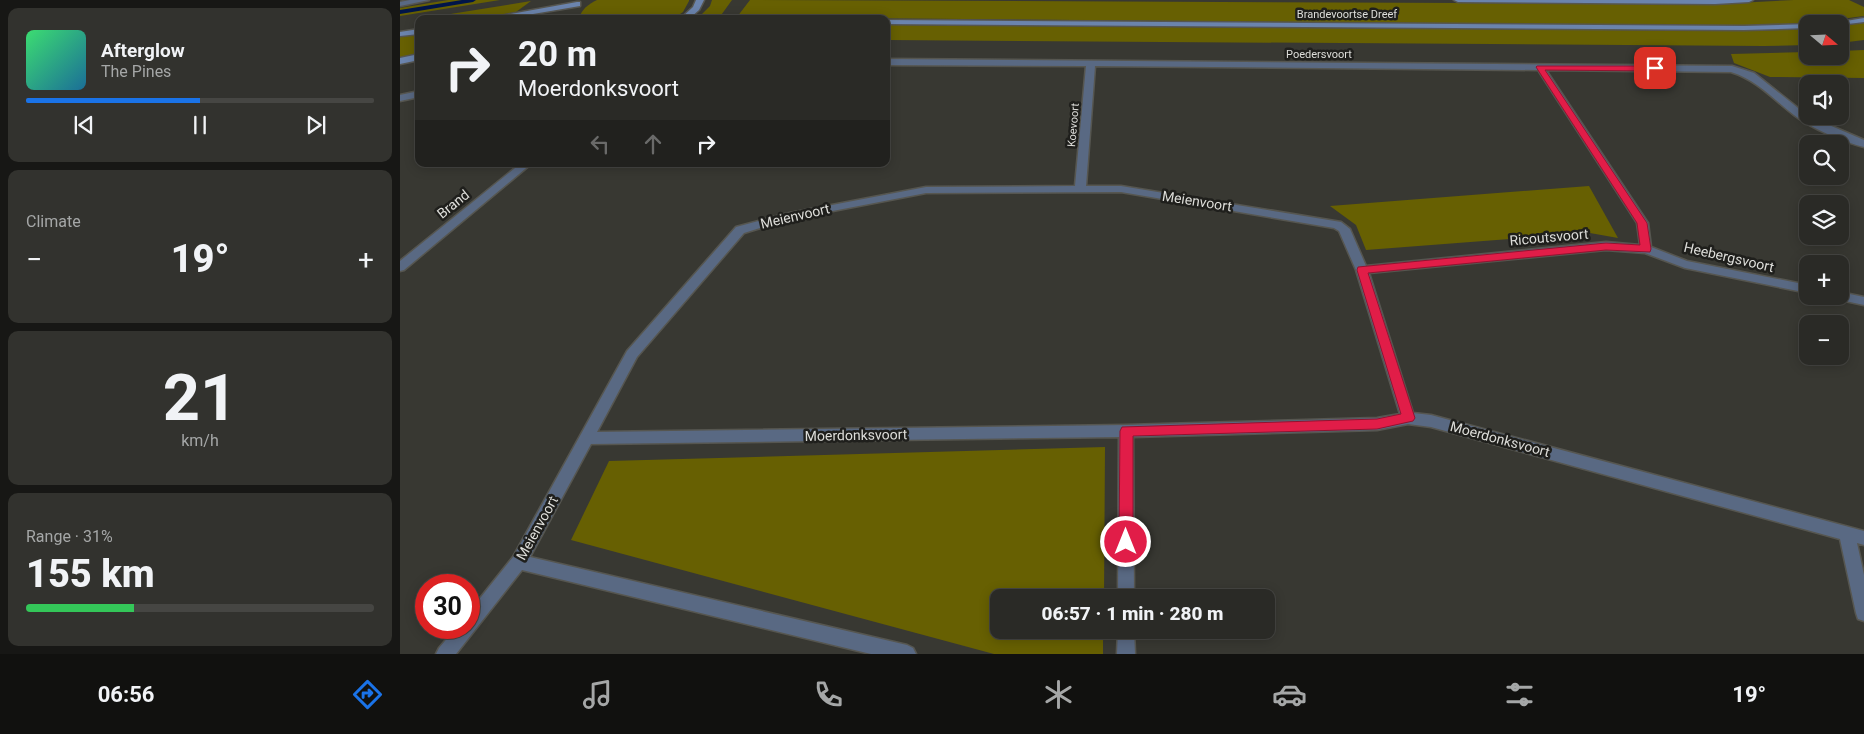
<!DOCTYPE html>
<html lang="en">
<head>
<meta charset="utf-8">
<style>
	body { margin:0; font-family:Roboto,sans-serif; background:#32322e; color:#f1f3f6; height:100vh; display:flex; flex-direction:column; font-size:19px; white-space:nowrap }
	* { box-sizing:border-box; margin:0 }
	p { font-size:16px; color:#a5a7a7 }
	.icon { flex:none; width:28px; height:28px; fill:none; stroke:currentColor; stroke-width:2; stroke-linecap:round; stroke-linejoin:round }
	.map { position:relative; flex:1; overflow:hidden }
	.sheet { display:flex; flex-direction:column; gap:8px; padding:8px; background:#171715; width:400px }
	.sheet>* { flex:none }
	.banner { position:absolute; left:15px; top:15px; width:475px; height:152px; border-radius:10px; box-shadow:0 2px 12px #0003,0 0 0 1px #464643; background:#2a2a26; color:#f1f3f6; overflow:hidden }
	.needle { width:32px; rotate:109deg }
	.fabs { position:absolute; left:1399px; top:15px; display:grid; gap:10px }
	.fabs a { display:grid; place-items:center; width:50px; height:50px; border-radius:10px; background:#2a2a26; box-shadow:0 2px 12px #0003,0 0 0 1px #464643; font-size:25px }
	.speed { position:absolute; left:15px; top:574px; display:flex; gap:10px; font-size:25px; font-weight:700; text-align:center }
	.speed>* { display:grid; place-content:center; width:65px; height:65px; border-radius:50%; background:#2a2a26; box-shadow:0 2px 12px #0003,0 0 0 1px #464643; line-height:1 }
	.speed .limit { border:8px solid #d22; background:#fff; color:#111 }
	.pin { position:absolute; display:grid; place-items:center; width:42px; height:42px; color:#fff; margin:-21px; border-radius:10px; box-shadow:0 2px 8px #0006 }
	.me { position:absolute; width:55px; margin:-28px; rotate:0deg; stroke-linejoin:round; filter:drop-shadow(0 0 4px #0008) }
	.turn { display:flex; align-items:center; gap:18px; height:105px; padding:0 20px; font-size:22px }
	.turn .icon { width:65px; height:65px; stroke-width:2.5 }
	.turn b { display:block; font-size:35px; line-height:42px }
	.lanes { display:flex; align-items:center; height:48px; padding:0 20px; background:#0003; justify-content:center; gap:25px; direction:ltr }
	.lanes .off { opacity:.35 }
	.big { font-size:38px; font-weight:800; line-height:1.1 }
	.sheet .card { flex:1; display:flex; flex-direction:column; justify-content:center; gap:8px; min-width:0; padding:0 18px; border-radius:10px; background:#32322e }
	.sheet .dial { align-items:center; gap:0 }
	.dial b { font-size:65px; line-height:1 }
	.song { display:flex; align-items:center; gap:15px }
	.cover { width:60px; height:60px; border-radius:8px; background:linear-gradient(135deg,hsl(140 70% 55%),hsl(200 70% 35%)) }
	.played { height:5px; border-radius:2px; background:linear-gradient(90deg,#1a73e8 50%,#464643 50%) }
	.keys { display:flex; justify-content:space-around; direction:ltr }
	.heat { display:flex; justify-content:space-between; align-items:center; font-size:28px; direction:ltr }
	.charge { height:8px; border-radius:4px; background:linear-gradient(90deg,#34c759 31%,#464643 0) }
	.trip { position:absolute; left:590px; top:589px; width:285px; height:50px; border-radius:10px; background:#2a2a26; box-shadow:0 2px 12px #0003,0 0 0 1px #464643; font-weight:800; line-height:50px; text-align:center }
	.tab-bar { display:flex; height:80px; justify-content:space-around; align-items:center; background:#11110f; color:#a5a7a7 }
	.tab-bar .icon { width:35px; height:35px }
	.tab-bar .selected { color:#1a73e8 }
	.tab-bar b { font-size:22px; color:#f1f3f6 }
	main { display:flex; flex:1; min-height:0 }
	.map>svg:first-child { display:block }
	.green { fill:#676002 }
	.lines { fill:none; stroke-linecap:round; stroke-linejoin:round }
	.stream { fill:#001549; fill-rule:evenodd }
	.minor-casing { stroke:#565650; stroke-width:3 }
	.secondary-casing { stroke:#565650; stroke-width:3 }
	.minor { fill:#596983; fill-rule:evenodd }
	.secondary { fill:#6b84ad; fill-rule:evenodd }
	.route { fill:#e11d48; stroke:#92132f }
	.labels { text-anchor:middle; stroke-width:5; stroke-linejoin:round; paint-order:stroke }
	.far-street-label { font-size:11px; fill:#dededa; stroke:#1f1f1c }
	.street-label { font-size:14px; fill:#dededa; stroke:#1f1f1c }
</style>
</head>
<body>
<main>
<section class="sheet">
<div class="card">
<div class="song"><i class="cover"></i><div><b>Afterglow</b><p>The Pines</p></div></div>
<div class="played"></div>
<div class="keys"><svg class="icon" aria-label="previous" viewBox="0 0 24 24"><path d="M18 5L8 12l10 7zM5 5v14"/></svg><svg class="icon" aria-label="pause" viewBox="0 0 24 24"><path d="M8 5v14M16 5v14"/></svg><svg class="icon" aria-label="next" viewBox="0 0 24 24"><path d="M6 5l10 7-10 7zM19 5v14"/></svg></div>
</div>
<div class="card"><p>Climate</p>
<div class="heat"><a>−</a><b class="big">19°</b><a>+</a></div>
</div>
<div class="card dial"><b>21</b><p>km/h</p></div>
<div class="card"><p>Range · 31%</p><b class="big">155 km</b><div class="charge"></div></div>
</section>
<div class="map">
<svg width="1464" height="654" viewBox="0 0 1464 654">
	<rect width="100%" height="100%" fill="#383832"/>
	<!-- green -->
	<g class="green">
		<path d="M48,0H100L0,16V8Z"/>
		<path d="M197,0H289V1L283,12L273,19H179C181,9 189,4 197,0Z"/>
		<path d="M312,0H332L319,18H298L310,6Z"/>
		<path d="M350,0L1317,4L1394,0H1449L1464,7V16L1410,23L1341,26L337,17Z"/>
		<path d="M131,1L116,12L75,19H19Z"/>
		<path d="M1464,22V40L1440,43V26Z"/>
		<path d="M486,25L1347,31L1407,29L1408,45L1364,46L486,40Z"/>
		<path d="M19,34V54L0,58V37Z"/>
		<path d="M1464,50V78L1370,77L1334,63L1331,54L1407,52L1408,56H1440V51Z"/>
		<path d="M1189,186L1218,238L1190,233L966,250L956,225L930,206Z"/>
		<path d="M705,447L704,597L599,598V630H703V654H594L171,540L209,461Z"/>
	</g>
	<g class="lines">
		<!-- stream -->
		<path class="stream" d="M62,0H76L73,2L0,14V10Z"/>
		<defs>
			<g id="minor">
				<path d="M10,0H29L0,6V2Z"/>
				<path d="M486,59L1332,66L1354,73L1408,116L1464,140V147C1443,142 1411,128 1394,115C1373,99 1357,80 1331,72L1146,70L1248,223L1251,247L1287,261L1408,285V293L1285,268L1245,253L1206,250L969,273L1013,413L1031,415L1464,531V545L1457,543L1464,575V621L1458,619L1456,613L1440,539L1031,427L1008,424L977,430L733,437L734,598H718L719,437L191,444L130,557L507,645L513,648L516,654H471L122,570L56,654H36L39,648L56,628H69V612L113,557L227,351L336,227L385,214L526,187L675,186L686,66L486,65ZM695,66L1138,70L1237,223L1240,245L1206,242L966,266L950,229L941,222L721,186H686ZM721,192L934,228L939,231L956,270L1000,414L977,418L726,425L197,432L237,357L344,233L386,220L526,193Z"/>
				<path d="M19,91V97L0,101V95Z"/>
				<path d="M120,164H131L4,270L0,271V261Z"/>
				<path d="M1440,292L1464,297V305L1436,299L1434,296H1440Z"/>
				<path d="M718,630H734L735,654H717Z"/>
			</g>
			<g id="secondary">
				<path d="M296,0H304L299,10L289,19H280L293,7Z"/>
				<path d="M1054,0H1353L1349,2L1315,4L1058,2Z"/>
				<path d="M177,2H180V6L104,19H84Z"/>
				<path d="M1464,18V22L1440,25V24H1428Z"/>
				<path d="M486,20L1344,26L1408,24H1409L1408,28L1344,30L486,24Z"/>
				<path d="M19,29V34L0,36V32Z"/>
				<path d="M19,54V60L0,64V58Z"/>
			</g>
		</defs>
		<!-- minor casing -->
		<use href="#minor" class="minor-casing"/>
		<!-- secondary casing -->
		<use href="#secondary" class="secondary-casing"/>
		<!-- minor -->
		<use href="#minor" class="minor"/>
		<!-- secondary -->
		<use href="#secondary" class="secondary"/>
	</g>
	<!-- route -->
	<path class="route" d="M1137,66H1255L1259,68L1255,71L1145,70L1247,223L1251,249L1250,252L1206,250L968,273L1015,418L1013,421L977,429L733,436V542L731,547L726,548L721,547L719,542L720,431L722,427L977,419L1001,414L957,270L958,267L1206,243L1240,245L1237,223L1136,67Z"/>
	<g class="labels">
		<!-- far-street labels -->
		<g class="far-street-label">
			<text x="947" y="18">Brandevoortse Dreef</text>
			<text x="919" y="58">Poedersvoort</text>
			<text transform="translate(673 125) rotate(-85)" y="4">Koevoort</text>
		</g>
		<!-- street labels -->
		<g class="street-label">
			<text transform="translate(797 201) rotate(9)" y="5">Meienvoort</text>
			<text transform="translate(53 204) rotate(-39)" y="5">Brand</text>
			<text transform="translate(395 216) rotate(-13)" y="5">Meienvoort</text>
			<text transform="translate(1149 237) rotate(-5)" y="5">Ricoutsvoort</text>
			<text transform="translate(1329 257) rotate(13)" y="5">Heebergsvoort</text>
			<text transform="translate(456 435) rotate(-1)" y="5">Moerdonksvoort</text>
			<text transform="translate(1100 439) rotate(15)" y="5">Moerdonksvoort</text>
			<text transform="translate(137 528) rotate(-61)" y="5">Meienvoort</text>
		</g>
	</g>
</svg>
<div class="fabs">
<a><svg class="needle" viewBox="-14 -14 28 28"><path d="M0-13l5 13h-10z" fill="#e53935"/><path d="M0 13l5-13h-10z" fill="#a5a7a7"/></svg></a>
<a><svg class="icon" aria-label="sound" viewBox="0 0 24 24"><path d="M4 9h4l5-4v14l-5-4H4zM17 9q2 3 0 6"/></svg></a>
<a><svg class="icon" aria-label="search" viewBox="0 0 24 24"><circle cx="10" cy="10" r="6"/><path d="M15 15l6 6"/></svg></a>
<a><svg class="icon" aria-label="layers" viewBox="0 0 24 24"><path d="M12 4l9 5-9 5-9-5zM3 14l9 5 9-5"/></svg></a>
<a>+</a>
<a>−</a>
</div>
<div class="speed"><div class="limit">30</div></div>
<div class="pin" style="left:1255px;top:68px;background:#d93025"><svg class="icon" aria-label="arrive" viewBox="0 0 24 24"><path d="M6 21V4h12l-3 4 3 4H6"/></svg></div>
<svg class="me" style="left:726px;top:542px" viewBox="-20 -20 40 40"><circle r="17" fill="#e11d48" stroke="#fff" stroke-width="3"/><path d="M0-11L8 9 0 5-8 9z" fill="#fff"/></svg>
<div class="trip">06:57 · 1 min · 280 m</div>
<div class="banner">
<div class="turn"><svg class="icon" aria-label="right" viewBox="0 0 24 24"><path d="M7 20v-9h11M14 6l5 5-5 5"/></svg><div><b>20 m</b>Moerdonksvoort</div></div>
<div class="lanes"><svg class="icon off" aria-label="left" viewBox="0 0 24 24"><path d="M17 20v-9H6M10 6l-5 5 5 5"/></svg><svg class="icon off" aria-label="ahead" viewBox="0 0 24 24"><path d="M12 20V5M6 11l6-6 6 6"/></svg><svg class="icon" aria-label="right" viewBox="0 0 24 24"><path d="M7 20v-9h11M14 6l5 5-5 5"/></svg></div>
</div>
</div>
</main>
<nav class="tab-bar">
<b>06:56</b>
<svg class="icon selected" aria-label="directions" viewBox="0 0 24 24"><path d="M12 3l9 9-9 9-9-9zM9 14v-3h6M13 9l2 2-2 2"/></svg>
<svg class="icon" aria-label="music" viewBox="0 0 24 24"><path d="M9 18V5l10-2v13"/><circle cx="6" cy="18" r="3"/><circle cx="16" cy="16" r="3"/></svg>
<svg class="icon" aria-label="phone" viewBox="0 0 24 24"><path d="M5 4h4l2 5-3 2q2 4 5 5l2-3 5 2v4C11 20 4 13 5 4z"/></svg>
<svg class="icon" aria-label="climate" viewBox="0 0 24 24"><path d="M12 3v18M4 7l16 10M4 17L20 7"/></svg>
<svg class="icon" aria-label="car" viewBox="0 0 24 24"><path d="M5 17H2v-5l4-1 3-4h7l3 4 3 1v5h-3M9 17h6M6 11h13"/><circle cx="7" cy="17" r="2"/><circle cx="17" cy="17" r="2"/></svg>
<svg class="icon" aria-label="filters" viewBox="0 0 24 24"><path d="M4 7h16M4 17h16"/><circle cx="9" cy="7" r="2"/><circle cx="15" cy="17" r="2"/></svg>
<b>19°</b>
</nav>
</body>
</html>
